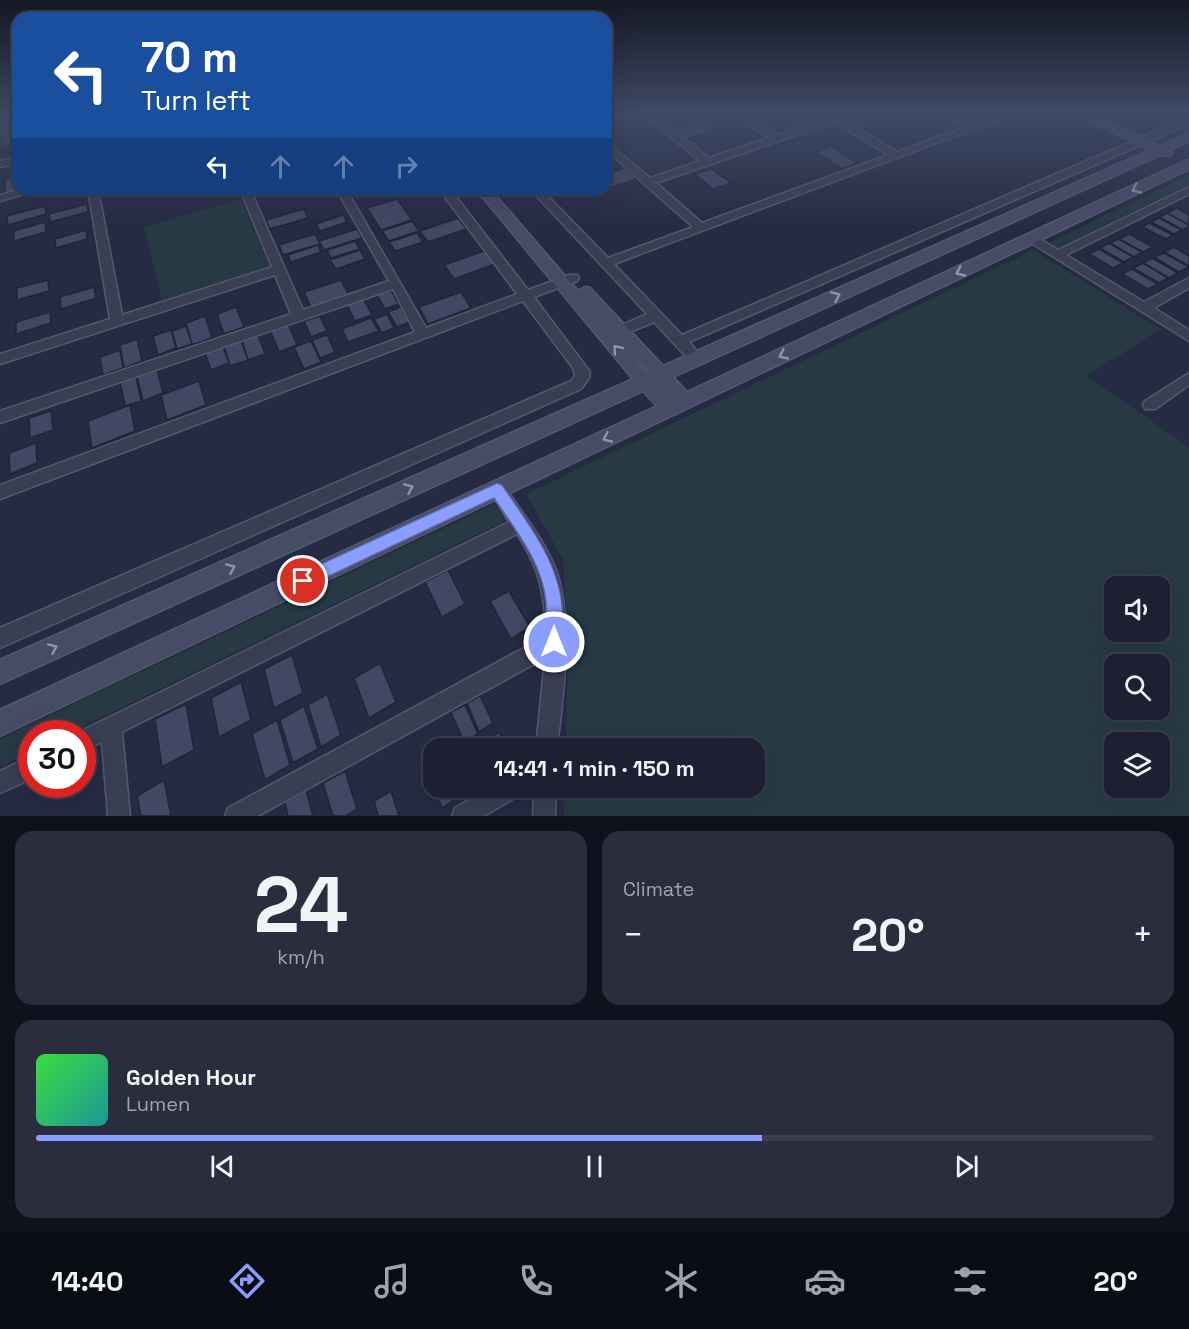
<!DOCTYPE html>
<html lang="en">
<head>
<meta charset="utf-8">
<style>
	body { margin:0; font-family:"Space Grotesk",sans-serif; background:#292d3e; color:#f1f3f6; height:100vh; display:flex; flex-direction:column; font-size:22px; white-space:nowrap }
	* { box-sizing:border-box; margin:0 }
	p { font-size:20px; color:#a0a3ac }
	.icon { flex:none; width:33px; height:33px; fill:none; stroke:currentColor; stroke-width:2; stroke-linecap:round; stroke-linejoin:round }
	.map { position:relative; height:816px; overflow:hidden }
	.details { display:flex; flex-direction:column; gap:15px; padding:15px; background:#0f121c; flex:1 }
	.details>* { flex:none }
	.hud { position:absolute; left:12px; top:12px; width:600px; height:183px; border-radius:18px; box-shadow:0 6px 24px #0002,0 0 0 2px #3a3e4d; background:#1a4fa0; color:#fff; overflow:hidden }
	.controls { position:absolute; left:1104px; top:576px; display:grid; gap:12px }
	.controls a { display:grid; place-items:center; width:66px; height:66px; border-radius:12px; background:#1c2032; box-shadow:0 6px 24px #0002,0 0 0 2px #3a3e4d; font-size:30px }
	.speed { position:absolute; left:18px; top:720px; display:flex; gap:12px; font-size:30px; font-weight:700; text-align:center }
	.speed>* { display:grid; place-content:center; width:78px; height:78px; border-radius:50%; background:#1c2032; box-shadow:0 6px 24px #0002,0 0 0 2px #3a3e4d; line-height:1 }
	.speed .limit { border:9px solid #d22; background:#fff; color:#111 }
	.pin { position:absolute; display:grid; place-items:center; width:51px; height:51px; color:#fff; margin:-26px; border:3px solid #fff; border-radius:50%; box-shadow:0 2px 6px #0007 }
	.me { position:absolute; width:66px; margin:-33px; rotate:0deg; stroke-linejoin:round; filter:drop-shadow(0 0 4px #0008) }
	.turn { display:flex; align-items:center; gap:21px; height:126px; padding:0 30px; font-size:27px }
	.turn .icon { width:78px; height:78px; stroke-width:2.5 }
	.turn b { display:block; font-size:42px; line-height:51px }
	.lanes { display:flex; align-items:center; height:57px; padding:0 30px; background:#0003; justify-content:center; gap:30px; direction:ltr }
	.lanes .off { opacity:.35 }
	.big { font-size:45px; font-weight:700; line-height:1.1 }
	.details .card { flex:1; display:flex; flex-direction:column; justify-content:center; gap:9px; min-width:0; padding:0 21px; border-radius:18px; background:#292d3e }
	.details .dial { align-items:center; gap:0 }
	.dial b { font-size:78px; line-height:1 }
	.song { display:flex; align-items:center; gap:18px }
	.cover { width:72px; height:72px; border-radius:9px; background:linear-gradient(135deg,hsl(120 70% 55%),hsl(180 70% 35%)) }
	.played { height:6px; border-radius:3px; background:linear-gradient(90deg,#899efe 65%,#3a3e4d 65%) }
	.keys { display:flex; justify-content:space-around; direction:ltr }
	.heat { display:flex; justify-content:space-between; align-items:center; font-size:33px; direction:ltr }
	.details .tiles { flex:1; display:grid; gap:15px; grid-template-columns:1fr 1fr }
	.card:last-child { grid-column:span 2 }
	.trip { position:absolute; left:423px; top:738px; width:342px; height:60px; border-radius:18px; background:#1c2032; box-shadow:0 6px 24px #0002,0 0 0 2px #3a3e4d; font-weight:700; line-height:60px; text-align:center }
	.tabs { display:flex; height:96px; justify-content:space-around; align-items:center; background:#0b0d14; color:#a0a3ac }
	.tabs .icon { width:42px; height:42px }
	.tabs .current { color:#899efe }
	.tabs b { font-size:27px; color:#f1f3f6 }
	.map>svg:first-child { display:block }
	.green { fill:#273a44; fill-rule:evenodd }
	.building { fill:#404863; stroke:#20253a; stroke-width:1.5 }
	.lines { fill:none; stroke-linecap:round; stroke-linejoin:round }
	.street-casing { stroke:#54596d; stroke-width:3 }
	.secondary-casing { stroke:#54596d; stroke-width:3 }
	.street { fill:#393e53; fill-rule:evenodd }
	.secondary { fill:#474c66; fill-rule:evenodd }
	.oneway { stroke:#8f94a8 }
	.route { fill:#899efe; stroke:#5967a5; stroke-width:1.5 }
</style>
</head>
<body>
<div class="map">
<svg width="1189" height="816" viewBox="0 0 1189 816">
	<rect width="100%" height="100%" fill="#252b43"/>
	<!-- green -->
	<g class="green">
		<path d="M1189,175V185L1056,249L1050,242Z"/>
		<path d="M241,199L269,266L162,300L144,227Z"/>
		<path d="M1033,250L1160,329L1087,376L1189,447V816H564L565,788H754V748H566L568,638L563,559L526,494ZM1114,586H1160V632H1114ZM1114,664H1160V710H1114ZM1114,742H1160V788H1114Z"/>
		<path d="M495,504L505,521L69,733L32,734L31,752L0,767V739Z"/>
	</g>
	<!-- building -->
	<g class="building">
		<path d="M666,112H687L692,115L665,124L654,115Z"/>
		<path d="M935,112H957L973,120L959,125Z"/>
		<path d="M703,121L715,130L687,139L675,130Z"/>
		<path d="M18,133V144L3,147V136Z"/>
		<path d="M831,146L857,163L842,169L816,152Z"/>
		<path d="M625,168L637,179L598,192L595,189H606V174Z"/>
		<path d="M712,169L731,183L713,189L695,174Z"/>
		<path d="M18,176V189H23L5,194V179Z"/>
		<path d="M397,199L412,220L381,230L367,208Z"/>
		<path d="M87,204L88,212L50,222L49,214Z"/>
		<path d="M45,206L46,214L8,225L7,216Z"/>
		<path d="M1177,208L1189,215V225L1167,213Z"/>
		<path d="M304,209L308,218L270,229L266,220Z"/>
		<path d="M1167,213L1189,225V226L1183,230L1159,217Z"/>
		<path d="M343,215L347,222L320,231L316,224Z"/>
		<path d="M458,218L467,229L428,242L420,231Z"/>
		<path d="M1159,218L1182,230L1174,234L1151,222Z"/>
		<path d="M412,221L419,231L389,241L382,231Z"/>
		<path d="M45,222L46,232L14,241V231Z"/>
		<path d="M1149,223L1173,235L1166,239L1142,227Z"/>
		<path d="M357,229L362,238L324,250L319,241Z"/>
		<path d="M86,230L87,239L56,248L55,239Z"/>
		<path d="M417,233L423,242L395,251L389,242Z"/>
		<path d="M315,234L320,244L283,255L279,245Z"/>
		<path d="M1129,234L1153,247L1143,252L1119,239Z"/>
		<path d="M1118,239L1142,252L1134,257L1110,243Z"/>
		<path d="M355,241L360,249L331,258L327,250Z"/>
		<path d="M1109,243L1133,257L1124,262L1100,248Z"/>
		<path d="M318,245L321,252L291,262L288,255Z"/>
		<path d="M1174,247L1189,256V266L1164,252Z"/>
		<path d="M1099,249L1123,263L1113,268L1089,254Z"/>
		<path d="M360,250L365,259L336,269L330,260Z"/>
		<path d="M484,251L495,264L454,279L444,265Z"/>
		<path d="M1164,253L1189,267L1179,272L1154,257Z"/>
		<path d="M1152,258L1178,273L1169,278L1143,263Z"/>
		<path d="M1143,263L1168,278L1159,283L1133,268Z"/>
		<path d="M1132,269L1158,284L1148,289L1122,274Z"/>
		<path d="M48,280L49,291L17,300V288Z"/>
		<path d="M341,280L348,294L311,307L304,292Z"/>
		<path d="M94,287L96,298L61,309L60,297Z"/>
		<path d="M390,289L399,304L385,309L376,294Z"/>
		<path d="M461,292L471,308L428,324L419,307Z"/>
		<path d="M363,298L372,315L355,321L346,303Z"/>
		<path d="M236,307L244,327L224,334L217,314Z"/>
		<path d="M401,307L410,322L397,327L388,312Z"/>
		<path d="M50,312L51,323L16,334V322Z"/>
		<path d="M387,314L394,328L382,333L374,319Z"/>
		<path d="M205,316L212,338L192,345L186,323Z"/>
		<path d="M320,316L327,331L311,337L304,321Z"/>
		<path d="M371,318L379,331L348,342L342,329Z"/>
		<path d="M288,324L297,345L279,352L270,330Z"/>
		<path d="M186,326L192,344L177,349L172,331Z"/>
		<path d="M171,330L176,348L158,355L153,336Z"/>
		<path d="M258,335L265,354L248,360L242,340Z"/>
		<path d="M327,335L335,352L320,358L312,340Z"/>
		<path d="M137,339L142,361L124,368L120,345Z"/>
		<path d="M241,340L248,360L230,366L224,346Z"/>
		<path d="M311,341L321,362L304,369L294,347Z"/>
		<path d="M223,347L229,363L211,370L205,353Z"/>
		<path d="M120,350L123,368L103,375L100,357Z"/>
		<path d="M157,369L163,393L143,401L137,376Z"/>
		<path d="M136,376L141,401L125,406L120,381Z"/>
		<path d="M199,381L206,405L167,420L161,395Z"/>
		<path d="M130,405L135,431L92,448L88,421Z"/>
		<path d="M51,411L53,430L30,438L29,418Z"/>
		<path d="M36,443L37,463L10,474L9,453Z"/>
		<path d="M448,570L465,604L442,617L425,582Z"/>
		<path d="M509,591L530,627L511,639L490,601Z"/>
		<path d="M292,655L303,693L274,708L264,669Z"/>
		<path d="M380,663L396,702L369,718L354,678Z"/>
		<path d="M241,682L251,720L219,737L211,698Z"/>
		<path d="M327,694L341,735L321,747L308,705Z"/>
		<path d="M480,696L493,723L479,732L467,703Z"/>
		<path d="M186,704L194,750L162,767L155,719Z"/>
		<path d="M465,705L478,734L464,742L451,712Z"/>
		<path d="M304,706L318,749L293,763L280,720Z"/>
		<path d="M277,720L290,765L265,780L252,734Z"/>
		<path d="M499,732L507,748H484L482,743Z"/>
		<path d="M345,771L357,809L346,816H333L323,783Z"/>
		<path d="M164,780L171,816H141L137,796Z"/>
		<path d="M434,788H461L463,794L442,808Z"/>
		<path d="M306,790L313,816H288L285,802Z"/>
		<path d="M391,791L399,816H378L374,801Z"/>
	</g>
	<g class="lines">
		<defs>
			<g id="street">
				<path d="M640,112H651L709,158L768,138L731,112H742L777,135L828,118L825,115L827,113L837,115L847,112H861L844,119L897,152L1006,112H1019L614,264L682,335L1186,118L1189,117V124L689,342L704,359L697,364L692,363L654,322L625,334H615L613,331L615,328L647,314L530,189H541L608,258L693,227L606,150V142L650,178L700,161ZM835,122L888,155L702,223L656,183Z"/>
				<path d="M18,124V130L0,134V128Z"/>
				<path d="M18,157V163L0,167V161Z"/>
				<path d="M1189,187V194L1066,255L1144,302L1189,278V288L1154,308L1189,330V341L1025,239L1027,236H1035L1058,250Z"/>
				<path d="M22,189H40L0,201V195Z"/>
				<path d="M88,189H98L122,315L272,267L240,189H250L303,310L389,281L336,189H346L426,328L517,294L439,189H450L528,290L569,275H577L579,278L577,281L534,297L590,372L589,378L581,389L0,648V628L571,381L575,376L573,368L523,301L0,499V485L415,332L393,289L0,423V411L291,314L275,275L0,364V354L110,319Z"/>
				<path d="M1189,373V385L1155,409H1145L1143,405L1145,401Z"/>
				<path d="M497,482L503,484C521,512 544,539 556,570C574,621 563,695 557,748H536L545,658L258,816H225L228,808L546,636C545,594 540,569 517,534L122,732L130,816H108L102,742L82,751V734H75L509,522L489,489L491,484Z"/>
				<path d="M32,756V779L0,793V771Z"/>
				<path d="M490,788H521L518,796L484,816H452L455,808Z"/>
				<path d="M534,788H556L555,816H533Z"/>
			</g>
			<path id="secondary" d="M1071,112H1086L1160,146L1189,133V141L1170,150L1172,153L1170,156L1160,155L673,377L687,392L1185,161L1189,160V169L0,736V710L657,406L643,391L0,684V660L633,379L476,189H490L578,291L585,287L590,288L663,366L1150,150ZM614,334L648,372L647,373Z"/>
		</defs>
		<!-- street casing -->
		<use href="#street" class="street-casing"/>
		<!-- secondary casing -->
		<use href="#secondary" class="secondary-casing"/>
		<!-- street -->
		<use href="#street" class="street"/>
		<!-- secondary -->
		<use href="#secondary" class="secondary"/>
	</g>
	<!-- one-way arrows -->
	<defs><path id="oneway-chevron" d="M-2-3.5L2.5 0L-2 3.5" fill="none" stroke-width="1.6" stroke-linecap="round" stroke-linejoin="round" transform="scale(1.5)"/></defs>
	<g class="oneway">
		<use href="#oneway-chevron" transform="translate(1136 189) rotate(155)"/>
		<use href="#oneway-chevron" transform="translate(960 272) rotate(155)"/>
		<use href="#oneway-chevron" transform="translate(836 296) rotate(-24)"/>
		<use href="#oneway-chevron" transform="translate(617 349) rotate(-130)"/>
		<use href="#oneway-chevron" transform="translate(783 355) rotate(155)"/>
		<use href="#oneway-chevron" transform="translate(607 438) rotate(155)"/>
		<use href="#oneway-chevron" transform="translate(409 488) rotate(-24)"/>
		<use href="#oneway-chevron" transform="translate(231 568) rotate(-24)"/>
		<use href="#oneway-chevron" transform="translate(53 648) rotate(-24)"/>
	</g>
	<!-- sky -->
	<linearGradient id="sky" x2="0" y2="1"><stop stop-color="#141825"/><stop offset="0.5" stop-color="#404a66"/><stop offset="1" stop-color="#404a66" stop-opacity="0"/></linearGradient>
	<rect width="1189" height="226" fill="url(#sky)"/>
	<!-- route -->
	<path class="route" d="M497,483L502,485C531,527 563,567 563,620C563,630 564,639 560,648L554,650L548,648C542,634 547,617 546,602C542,562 515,530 494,498L308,586L303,589L297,586L294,581L297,575Z"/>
</svg>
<div class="controls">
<a><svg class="icon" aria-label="sound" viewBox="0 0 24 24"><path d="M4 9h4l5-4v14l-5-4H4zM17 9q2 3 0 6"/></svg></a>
<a><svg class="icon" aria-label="search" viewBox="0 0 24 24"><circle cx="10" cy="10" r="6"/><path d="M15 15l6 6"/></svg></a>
<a><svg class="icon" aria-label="layers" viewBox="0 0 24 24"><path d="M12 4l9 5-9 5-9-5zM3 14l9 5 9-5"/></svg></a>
</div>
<div class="speed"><div class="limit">30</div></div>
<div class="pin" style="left:303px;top:581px;background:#d93025"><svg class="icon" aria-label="arrive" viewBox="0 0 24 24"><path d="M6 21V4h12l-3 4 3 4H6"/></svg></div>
<svg class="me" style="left:554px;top:642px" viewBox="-20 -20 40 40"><circle r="17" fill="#899efe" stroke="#fff" stroke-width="3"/><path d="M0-11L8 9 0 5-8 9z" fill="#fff"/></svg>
<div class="trip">14:41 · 1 min · 150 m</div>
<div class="hud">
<div class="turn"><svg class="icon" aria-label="left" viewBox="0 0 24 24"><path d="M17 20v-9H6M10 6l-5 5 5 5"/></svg><div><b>70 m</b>Turn left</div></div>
<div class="lanes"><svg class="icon" aria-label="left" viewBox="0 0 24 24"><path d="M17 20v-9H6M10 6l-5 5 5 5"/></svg><svg class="icon off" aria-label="ahead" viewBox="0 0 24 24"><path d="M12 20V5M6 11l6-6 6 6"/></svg><svg class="icon off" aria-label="ahead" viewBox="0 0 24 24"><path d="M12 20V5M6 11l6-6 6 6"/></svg><svg class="icon off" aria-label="right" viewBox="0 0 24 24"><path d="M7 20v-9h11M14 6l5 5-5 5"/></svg></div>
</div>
</div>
<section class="details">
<div class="tiles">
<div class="card dial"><b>24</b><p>km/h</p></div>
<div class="card"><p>Climate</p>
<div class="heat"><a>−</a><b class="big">20°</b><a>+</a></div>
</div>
<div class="card">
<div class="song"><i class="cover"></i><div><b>Golden Hour</b><p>Lumen</p></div></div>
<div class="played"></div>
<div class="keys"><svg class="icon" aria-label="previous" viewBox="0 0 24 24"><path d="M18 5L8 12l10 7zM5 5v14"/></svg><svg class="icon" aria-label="pause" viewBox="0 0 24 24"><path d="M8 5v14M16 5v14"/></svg><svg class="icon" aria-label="next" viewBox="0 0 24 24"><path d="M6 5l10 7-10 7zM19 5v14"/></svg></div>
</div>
</div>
</section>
<nav class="tabs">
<b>14:40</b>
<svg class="icon current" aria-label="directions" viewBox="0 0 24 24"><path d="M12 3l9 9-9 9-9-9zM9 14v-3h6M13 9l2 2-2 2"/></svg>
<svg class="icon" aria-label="music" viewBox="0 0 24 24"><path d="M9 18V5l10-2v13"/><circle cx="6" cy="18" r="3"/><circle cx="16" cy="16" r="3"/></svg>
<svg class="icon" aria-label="phone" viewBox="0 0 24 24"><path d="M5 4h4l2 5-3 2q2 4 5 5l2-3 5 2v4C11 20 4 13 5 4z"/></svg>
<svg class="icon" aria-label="climate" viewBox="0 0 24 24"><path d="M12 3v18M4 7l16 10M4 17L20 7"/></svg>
<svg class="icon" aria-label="car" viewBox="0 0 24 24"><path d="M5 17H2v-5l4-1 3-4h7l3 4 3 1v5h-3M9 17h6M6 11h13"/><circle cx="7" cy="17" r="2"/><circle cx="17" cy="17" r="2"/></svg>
<svg class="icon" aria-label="filters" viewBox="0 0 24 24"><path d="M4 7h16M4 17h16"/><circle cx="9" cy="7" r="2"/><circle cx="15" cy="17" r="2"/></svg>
<b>20°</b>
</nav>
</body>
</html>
